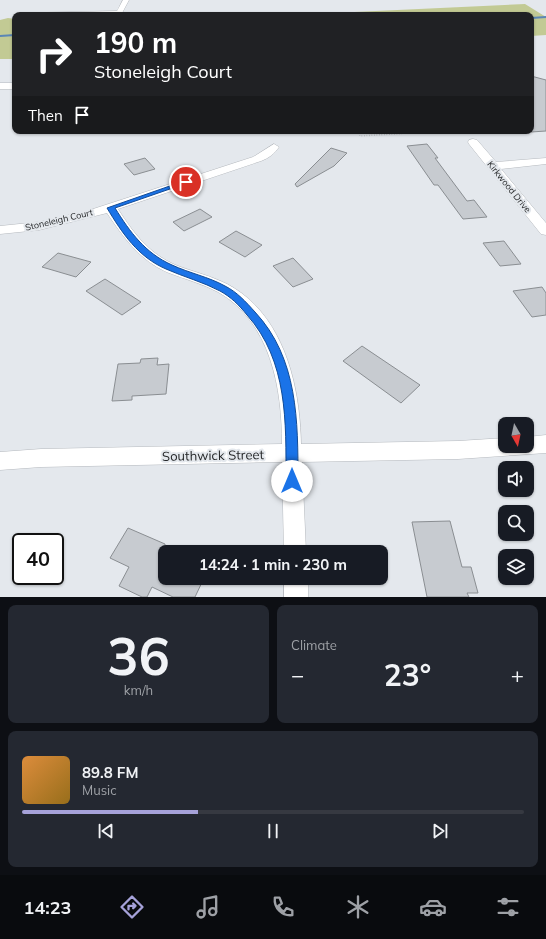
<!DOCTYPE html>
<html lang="en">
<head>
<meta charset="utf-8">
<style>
	body { margin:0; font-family:Mulish,sans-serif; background:#242831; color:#f1f3f6; height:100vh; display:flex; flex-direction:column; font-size:15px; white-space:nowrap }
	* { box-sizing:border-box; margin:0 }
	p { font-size:13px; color:#9ea1a6 }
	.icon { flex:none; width:22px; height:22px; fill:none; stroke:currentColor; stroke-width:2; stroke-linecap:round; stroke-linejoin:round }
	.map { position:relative; height:597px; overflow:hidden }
	.details { display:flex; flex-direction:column; gap:8px; padding:8px; background:#0d0f14; flex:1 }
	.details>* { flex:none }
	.hud { position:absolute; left:12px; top:12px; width:522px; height:122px; border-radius:8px; box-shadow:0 1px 3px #0004; background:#202124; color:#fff; overflow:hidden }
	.needle { width:26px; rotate:171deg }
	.tools { position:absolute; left:498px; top:417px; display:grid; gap:8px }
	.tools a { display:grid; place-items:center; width:36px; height:36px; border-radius:8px; background:#171b24; box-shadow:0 1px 3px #0004; font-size:20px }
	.speed { position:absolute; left:12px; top:533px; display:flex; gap:8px; font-size:20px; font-weight:700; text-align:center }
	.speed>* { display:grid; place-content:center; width:52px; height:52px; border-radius:50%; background:#171b24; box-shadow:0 1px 3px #0004; line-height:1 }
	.speed .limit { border:2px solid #111; border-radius:6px; background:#fff; color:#111 }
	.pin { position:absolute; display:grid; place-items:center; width:34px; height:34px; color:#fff; margin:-17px; border:2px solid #fff; border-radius:50%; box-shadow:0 1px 4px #0007 }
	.me { position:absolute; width:44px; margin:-22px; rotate:0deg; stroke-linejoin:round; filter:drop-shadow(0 0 3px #0008) }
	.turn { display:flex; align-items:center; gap:14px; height:84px; padding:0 16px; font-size:18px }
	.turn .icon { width:52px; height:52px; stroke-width:2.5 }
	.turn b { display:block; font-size:28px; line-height:34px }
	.then { display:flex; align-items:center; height:38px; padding:0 16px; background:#0003; gap:8px; font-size:15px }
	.big { font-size:30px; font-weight:700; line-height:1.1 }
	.details .card { flex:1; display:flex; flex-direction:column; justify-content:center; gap:6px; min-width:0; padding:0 14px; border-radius:8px; background:#242831 }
	.details .dial { align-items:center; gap:0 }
	.dial b { font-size:52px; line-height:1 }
	.song { display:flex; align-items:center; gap:12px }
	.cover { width:48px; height:48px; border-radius:6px; background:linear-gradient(135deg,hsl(30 70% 55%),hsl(40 70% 35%)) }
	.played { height:4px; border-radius:2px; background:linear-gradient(90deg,#a6a2d9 35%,#363941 35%) }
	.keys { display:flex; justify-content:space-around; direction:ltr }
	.heat { display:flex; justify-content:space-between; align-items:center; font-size:22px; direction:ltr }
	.details .tiles { flex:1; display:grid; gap:8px; grid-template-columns:1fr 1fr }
	.card:last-child { grid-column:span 2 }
	.trip { position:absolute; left:158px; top:545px; width:230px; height:40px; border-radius:8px; background:#171b24; box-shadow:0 1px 3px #0004; font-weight:700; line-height:40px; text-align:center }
	.menu { display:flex; height:64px; justify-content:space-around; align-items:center; background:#090b0e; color:#9ea1a6 }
	.menu .icon { width:28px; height:28px }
	.menu .on { color:#a6a2d9 }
	.menu b { font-size:18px; color:#f1f3f6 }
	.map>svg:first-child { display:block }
	.green { fill:#c2ca94 }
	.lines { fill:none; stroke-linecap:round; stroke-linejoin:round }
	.stream { stroke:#5a86b6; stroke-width:2 }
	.building { fill:#c7cbd0; stroke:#8a8e92 }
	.minor-casing { stroke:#b5b9be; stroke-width:1 }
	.path { stroke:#aaaeb2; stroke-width:1.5; stroke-dasharray:0.5 2; stroke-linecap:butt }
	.minor { fill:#fff; fill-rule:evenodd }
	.route { fill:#1a73e8; stroke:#114b97 }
	.labels { text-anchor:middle; stroke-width:4; stroke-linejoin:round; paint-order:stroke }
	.far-street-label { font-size:9px; fill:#252729; stroke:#e4e8ed }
	.near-street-label { font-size:13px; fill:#252729; stroke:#e4e8ed }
</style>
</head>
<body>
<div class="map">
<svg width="546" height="597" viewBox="0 0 546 597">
	<rect width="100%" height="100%" fill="#e4e8ed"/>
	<!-- green -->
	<g class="green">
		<path d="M525,4L546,17V35L531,36V15H290Z"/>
		<path d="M8,18L15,19V59H0V20Z"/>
	</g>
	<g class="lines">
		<!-- stream -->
		<g class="stream">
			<path d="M411,15H452"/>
			<path d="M531,18L546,17"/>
			<path d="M0,36L15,35"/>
		</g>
	</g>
	<!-- building -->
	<g class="building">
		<path d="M531,76L546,80V131L531,132Z"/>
		<path d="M427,144L438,158H435L467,201L474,200L487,217L463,219L438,185H434L407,146Z"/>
		<path d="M331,148L347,153L334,166L297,187L295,184Z"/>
		<path d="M145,158L155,169L134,175L124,164Z"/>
		<path d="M200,209L212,217L184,231L173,222Z"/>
		<path d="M236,231L262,245L245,257L219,242Z"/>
		<path d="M504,241L521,264L500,266L483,243Z"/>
		<path d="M58,253L91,262L76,277L42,267Z"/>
		<path d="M293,258L313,279L293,287L273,266Z"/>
		<path d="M105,279L141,302L122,315L86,291Z"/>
		<path d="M542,287L546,293V315L532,317L513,291Z"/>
		<path d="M362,346L420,385L401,403L343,361Z"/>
		<path d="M158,358L157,365L169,364L166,394L132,396V400L112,401L118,364L140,363L141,359Z"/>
		<path d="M450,521L462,567H471L478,593H467L469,597H427L412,522Z"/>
		<path d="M128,528L165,544V578H204L195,597H173L152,587L147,597H142L119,586L129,567L110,558Z"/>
	</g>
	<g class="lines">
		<defs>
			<g id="minor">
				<path d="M123,0H129L121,15H21L24,13L117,11Z"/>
				<rect x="0" y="83" width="15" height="6"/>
				<path d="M473,139L477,140L496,162L546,158V164L501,169L546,223V235L541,234L469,144L468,142L469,140Z"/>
				<path d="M274,144L279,147C274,154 269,158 261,161L118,209C134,234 150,255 178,266C194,272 211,276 227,284C284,314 300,386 301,444L458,441L505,438V446H527V437L546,435V453L458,459L302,462L306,552H284L282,462L41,467L0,470V452L41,449L282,444C282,389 271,322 218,292C203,284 185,279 169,273C140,261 124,238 107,213L39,230L0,234V226L39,222L87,211L253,157Z"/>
				<rect x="284" y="578" width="24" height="19"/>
			</g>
		</defs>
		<!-- minor casing -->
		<use href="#minor" class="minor-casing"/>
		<!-- path -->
		<path class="path" d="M357,131L360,136L443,131"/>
		<!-- minor -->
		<use href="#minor" class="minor"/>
	</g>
	<!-- route -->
	<path class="route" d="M184,181L190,182L115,208C130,232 145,253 172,265C189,273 209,277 225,286C237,292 246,302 255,312C298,358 298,421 298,481L296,485L292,486L287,485L286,481C286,422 288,361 247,315C239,305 231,297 220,291C203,282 184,277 166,269C138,257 122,233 107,208Z"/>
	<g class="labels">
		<!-- far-street labels -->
		<g class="far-street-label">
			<text transform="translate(509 187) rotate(51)" y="3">Kirkwood Drive</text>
			<text transform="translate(59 220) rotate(-13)" y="3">Stoneleigh Court</text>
		</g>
		<!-- near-street labels -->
		<g class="near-street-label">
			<text transform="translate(213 455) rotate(-1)" y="5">Southwick Street</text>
		</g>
	</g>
</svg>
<div class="tools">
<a><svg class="needle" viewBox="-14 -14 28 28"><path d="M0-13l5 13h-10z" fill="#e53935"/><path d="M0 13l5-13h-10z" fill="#9ea1a6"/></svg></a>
<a><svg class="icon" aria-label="sound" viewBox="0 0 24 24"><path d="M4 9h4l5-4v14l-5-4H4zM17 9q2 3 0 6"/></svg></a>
<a><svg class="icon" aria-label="search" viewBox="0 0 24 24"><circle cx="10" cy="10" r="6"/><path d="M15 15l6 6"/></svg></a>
<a><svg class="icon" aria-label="layers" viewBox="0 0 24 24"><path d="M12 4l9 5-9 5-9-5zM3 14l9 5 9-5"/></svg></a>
</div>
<div class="speed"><div class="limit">40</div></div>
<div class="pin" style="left:186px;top:182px;background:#d93025"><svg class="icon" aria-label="arrive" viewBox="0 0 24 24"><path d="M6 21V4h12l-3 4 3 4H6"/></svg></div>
<svg class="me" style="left:292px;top:481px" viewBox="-20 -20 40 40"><circle r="19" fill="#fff"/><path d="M0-13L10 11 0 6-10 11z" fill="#1a73e8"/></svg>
<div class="trip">14:24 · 1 min · 230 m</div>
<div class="hud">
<div class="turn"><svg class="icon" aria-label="right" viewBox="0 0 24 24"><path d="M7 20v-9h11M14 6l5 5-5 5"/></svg><div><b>190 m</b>Stoneleigh Court</div></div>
<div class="then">Then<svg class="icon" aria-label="arrive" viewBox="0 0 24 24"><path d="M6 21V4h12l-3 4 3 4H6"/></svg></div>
</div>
</div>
<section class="details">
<div class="tiles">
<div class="card dial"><b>36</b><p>km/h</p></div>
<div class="card"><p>Climate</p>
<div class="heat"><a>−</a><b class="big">23°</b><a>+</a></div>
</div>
<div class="card">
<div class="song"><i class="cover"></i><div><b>89.8 FM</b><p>Music</p></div></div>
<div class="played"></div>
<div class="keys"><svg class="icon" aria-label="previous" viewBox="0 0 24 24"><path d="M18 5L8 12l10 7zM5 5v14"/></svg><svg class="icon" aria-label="pause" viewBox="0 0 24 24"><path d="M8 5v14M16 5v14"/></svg><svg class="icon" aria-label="next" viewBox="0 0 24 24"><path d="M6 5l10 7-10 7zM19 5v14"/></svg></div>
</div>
</div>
</section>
<nav class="menu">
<b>14:23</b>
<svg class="icon on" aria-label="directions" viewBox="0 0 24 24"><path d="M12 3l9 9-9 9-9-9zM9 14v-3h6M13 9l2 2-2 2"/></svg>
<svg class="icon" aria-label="music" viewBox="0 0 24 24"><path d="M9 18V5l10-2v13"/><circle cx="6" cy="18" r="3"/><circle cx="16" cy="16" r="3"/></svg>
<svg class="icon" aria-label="phone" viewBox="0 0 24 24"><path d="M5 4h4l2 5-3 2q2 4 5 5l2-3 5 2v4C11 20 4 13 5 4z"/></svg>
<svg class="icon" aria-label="climate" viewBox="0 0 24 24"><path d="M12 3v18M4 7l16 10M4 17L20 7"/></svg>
<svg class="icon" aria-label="car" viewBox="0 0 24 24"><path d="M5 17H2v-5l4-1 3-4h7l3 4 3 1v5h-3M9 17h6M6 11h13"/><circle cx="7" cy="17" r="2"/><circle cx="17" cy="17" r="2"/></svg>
<svg class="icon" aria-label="filters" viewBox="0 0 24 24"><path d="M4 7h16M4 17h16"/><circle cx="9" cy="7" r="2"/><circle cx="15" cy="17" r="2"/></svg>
</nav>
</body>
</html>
